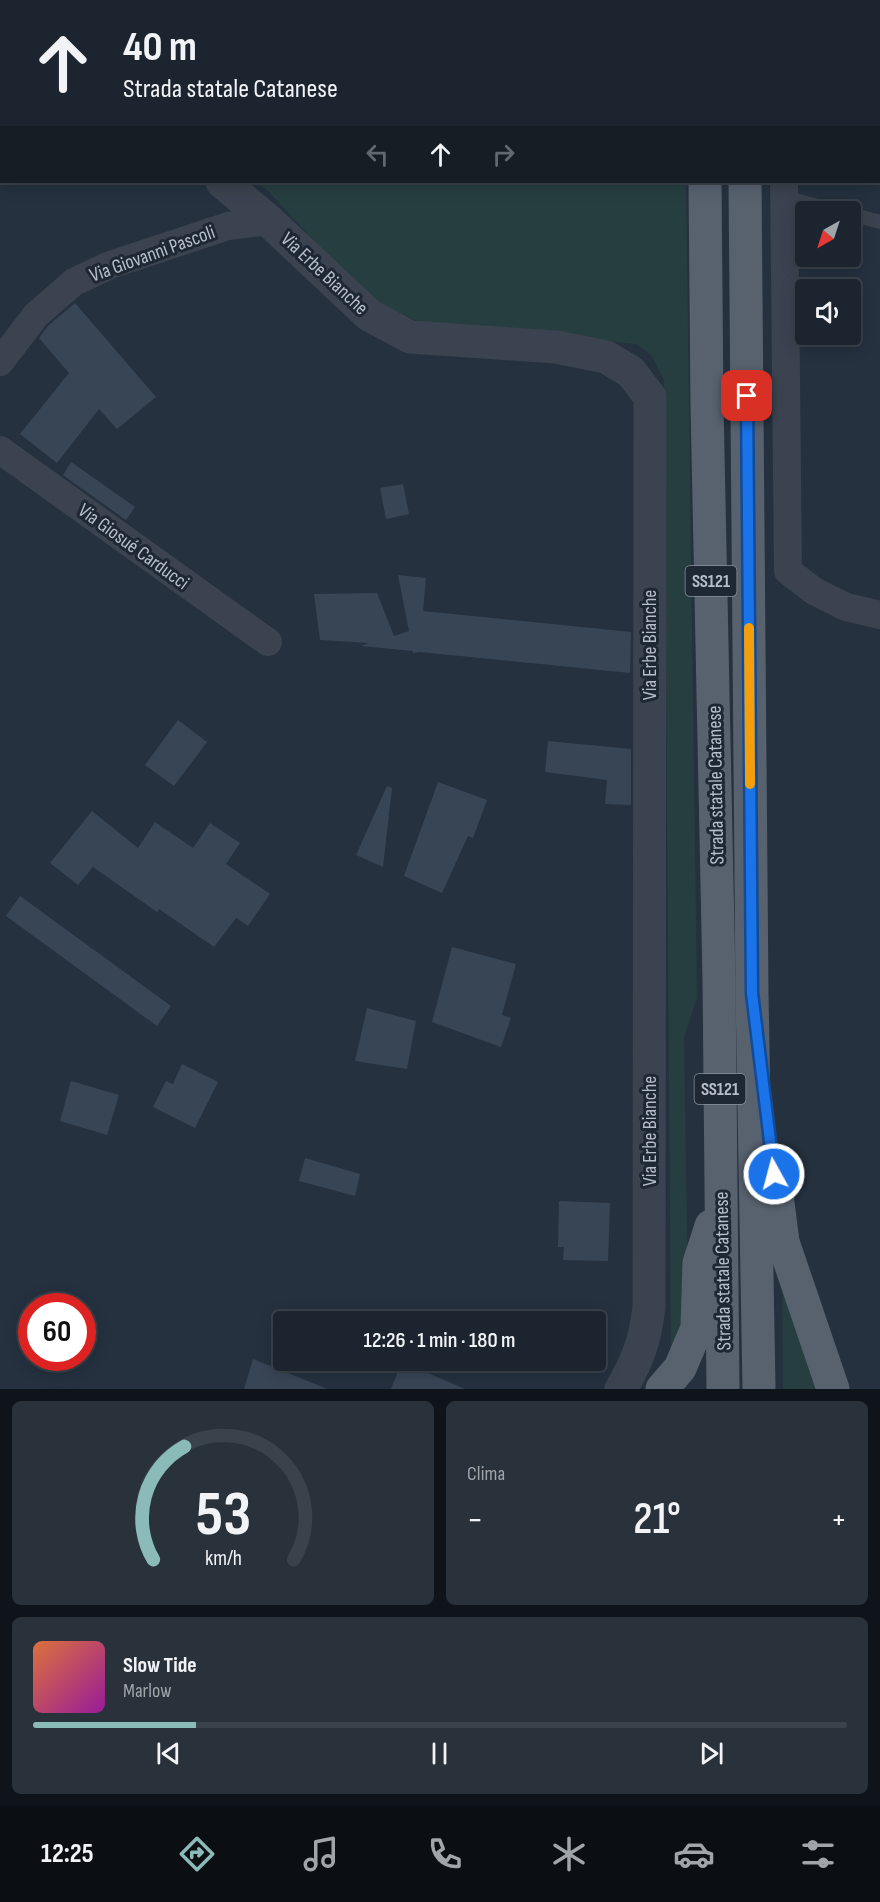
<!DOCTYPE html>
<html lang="it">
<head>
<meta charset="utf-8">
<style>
	body { margin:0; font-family:"Sofia Sans Condensed",sans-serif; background:#29313b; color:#f1f3f6; height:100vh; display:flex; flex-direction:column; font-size:22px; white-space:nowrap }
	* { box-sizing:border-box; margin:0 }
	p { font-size:20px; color:#a0a5aa }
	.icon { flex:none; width:33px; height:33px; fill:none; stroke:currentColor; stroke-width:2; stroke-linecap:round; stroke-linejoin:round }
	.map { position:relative; height:1389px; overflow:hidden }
	.side { display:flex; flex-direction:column; gap:12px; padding:12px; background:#0f141a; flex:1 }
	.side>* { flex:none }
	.top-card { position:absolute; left:0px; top:0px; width:880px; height:183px; box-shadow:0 3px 15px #0003,0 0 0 2px #3a424b; background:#1c252f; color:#f1f3f6; overflow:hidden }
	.needle { width:39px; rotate:219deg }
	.tools { position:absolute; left:795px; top:201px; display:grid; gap:12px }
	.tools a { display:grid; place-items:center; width:66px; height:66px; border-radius:6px; background:#1c252f; box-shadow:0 3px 15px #0003,0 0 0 2px #3a424b; font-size:30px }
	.speed { position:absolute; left:18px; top:1293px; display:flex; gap:12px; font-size:30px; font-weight:700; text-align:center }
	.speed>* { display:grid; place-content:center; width:78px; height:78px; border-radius:50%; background:#1c252f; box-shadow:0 3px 15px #0003,0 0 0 2px #3a424b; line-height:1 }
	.speed .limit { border:9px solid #d22; background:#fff; color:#111 }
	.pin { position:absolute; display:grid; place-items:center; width:51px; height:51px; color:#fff; margin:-26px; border-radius:12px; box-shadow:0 3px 9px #0006 }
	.me { position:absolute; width:66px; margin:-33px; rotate:353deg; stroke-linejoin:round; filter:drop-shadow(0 0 4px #0008) }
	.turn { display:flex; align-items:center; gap:21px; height:126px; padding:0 24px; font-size:27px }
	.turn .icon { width:78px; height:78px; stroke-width:2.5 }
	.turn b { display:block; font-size:42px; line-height:51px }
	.lanes { display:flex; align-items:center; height:57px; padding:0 24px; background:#0003; justify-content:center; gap:30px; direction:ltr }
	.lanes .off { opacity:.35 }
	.big { font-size:45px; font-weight:600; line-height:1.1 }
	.side .widget { flex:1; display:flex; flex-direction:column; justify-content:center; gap:9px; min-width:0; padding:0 21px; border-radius:9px; background:#29313b }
	.side .dial { align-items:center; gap:0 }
	.dial svg { height:156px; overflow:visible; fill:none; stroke:#3a424b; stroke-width:7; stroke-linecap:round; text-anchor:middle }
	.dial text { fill:#f1f3f6; stroke:none }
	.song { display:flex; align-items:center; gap:18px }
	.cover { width:72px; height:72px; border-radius:9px; background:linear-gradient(135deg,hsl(20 70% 55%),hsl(300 70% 35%)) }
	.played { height:6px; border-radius:3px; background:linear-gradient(90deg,#8bbbb9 20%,#3a424b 20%) }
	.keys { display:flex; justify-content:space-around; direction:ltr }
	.heat { display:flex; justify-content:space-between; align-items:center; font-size:33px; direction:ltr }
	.side .tiles { flex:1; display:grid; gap:12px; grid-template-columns:1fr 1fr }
	.widget:last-child { grid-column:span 2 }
	.trip { position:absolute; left:273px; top:1311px; width:333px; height:60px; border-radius:6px; background:#1c252f; box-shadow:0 3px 15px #0003,0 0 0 2px #3a424b; font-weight:600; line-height:60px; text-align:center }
	.tabs { display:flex; height:96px; justify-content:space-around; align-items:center; background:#0b0f13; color:#a0a5aa }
	.tabs .icon { width:42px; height:42px }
	.tabs .active { color:#8bbbb9 }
	.tabs b { font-size:27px; color:#f1f3f6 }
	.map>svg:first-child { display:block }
	.green { fill:#273e40 }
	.building { fill:#384555 }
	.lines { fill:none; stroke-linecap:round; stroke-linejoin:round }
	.service { stroke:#3a434f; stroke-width:14 }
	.minor { stroke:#3a434f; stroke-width:28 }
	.tertiary { stroke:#3a434f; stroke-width:33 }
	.primary { stroke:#58626f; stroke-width:33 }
	.route-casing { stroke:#114b97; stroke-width:15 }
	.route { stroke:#1a73e8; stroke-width:10 }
	.slow { stroke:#f59e0b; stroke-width:10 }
	.labels { text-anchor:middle; stroke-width:6; stroke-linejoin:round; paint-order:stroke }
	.shield { fill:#1e2835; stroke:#88919d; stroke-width:1.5 }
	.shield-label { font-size:18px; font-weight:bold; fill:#b6beca }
	.street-label { font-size:20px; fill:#b6beca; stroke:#1e2835 }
</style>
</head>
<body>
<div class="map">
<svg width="880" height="1389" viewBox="0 0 880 1389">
	<rect width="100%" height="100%" fill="#25313f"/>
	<!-- green -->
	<g class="green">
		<path d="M38,0H683V1H40Z"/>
		<path d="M256,182H686L697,998L684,1037L688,1287L683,1329L671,1361L664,380L651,355L636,344L419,322L377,302L330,258L268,191Z"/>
		<path d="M782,1276L818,1389H783Z"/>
	</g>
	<!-- building -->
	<g class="building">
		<path d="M75,303L156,397L117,429L99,409L57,463L20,434L69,373L39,338L48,326Z"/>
		<path d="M71,462L135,507L126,520L63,475Z"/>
		<path d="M403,484L409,514L386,519L380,488Z"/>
		<path d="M398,575L426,578L423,611L631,632L630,673L420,652L413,653V651L361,646L369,643L320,640L314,594L377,593L394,636L409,631Z"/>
		<path d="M178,720L207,742L174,786L145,765Z"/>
		<path d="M548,741L631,749V805L605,804L607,780L545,772Z"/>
		<path d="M438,782L487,800L473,838L468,836L442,893L404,876Z"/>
		<path d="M387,786L392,788L383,867L356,855Z"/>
		<path d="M92,811L138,848L155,822L193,848L210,823L240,843L226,864L270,894L248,926L236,918L214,947L159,909L157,912L93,867L78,885L50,863Z"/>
		<path d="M20,896L171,1006L157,1026L6,916Z"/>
		<path d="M452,947L516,964L502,1015L511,1018L501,1047L432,1022Z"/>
		<path d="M367,1008L416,1021L407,1069L355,1061Z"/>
		<path d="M182,1064L218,1082L195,1128L153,1107L166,1081L173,1084Z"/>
		<path d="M71,1081L119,1095L107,1135L60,1121Z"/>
		<path d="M305,1158L360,1174L355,1196L299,1181Z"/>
		<path d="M559,1201L610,1203L608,1261L563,1260L564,1247H558Z"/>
		<path d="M253,1359L325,1388V1389H244Z"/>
		<path d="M402,1362L465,1389H391Z"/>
	</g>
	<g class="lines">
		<!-- service -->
		<g class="service">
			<path d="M784,197L840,212"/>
			<path d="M850,214L880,222"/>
		</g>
		<!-- minor -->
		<g class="minor">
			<path d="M780,2V0"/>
			<path d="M784,182L788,571L814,591L846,607L880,615"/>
			<path d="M0,362L36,315L74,282L110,265L228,226L269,221"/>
			<path d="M0,450L268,642"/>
		</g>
		<!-- tertiary -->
		<g class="tertiary">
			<path d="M13,0L14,2"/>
			<path d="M222,182L269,221L369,315L410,337L556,347L606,357L631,372L650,397L649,1307C645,1341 638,1360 621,1389"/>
		</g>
		<!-- primary -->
		<g class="primary">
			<path d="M704,0V2"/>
			<path d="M743,0V2"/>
			<path d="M705,182L707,405L719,980L723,1389"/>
			<path d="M745,182L752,993L759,1389"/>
			<path d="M773,1163L783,1242L833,1389"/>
			<path d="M662,1389L680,1368L697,1328L699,1263L711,1226"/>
		</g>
	</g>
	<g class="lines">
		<defs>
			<path id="route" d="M747,396L752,993L774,1174"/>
		</defs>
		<!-- route casing -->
		<use href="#route" class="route-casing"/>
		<!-- route -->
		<use href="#route" class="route"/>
		<!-- slow -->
		<path class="slow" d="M749,628L750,784"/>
	</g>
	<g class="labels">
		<!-- shield labels -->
		<g class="shield">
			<rect x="685.5" y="566" width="51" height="30" rx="4.5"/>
			<rect x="694.5" y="1074" width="51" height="30" rx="4.5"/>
		</g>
		<g class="shield-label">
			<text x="711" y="587">SS121</text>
			<text x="720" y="1095">SS121</text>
		</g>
		<!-- street labels -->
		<g class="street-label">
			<text transform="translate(152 253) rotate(-20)" y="7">Via Giovanni Pascoli</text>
			<text transform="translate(325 273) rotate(43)" y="7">Via Erbe Bianche</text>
			<text transform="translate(134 546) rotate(36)" y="7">Via Giosué Carducci</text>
			<text transform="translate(649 645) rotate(-90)" y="7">Via Erbe Bianche</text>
			<text transform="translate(715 785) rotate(-91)" y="7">Strada statale Catanese</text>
			<text transform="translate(649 1131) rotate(-90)" y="7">Via Erbe Bianche</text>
			<text transform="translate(722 1271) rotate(-91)" y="7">Strada statale Catanese</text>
		</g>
	</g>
</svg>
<div class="tools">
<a><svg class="needle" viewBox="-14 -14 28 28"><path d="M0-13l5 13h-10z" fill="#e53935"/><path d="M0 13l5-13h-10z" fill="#a0a5aa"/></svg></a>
<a><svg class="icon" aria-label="sound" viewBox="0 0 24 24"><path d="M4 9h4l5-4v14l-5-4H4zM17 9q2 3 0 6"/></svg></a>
</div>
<div class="speed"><div class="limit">60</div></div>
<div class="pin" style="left:747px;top:396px;background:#d93025"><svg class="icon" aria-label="arrive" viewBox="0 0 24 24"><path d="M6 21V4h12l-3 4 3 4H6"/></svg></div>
<svg class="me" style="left:774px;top:1174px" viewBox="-20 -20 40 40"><circle r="17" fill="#1a73e8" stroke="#fff" stroke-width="3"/><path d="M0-11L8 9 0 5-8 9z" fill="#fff"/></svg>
<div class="trip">12:26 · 1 min · 180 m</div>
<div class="top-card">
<div class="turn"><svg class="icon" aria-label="ahead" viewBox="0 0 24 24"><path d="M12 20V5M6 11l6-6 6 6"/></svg><div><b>40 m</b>Strada statale Catanese</div></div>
<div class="lanes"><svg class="icon off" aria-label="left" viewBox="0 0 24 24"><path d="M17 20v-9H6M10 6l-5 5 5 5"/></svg><svg class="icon" aria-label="ahead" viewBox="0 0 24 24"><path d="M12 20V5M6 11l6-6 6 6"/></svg><svg class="icon off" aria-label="right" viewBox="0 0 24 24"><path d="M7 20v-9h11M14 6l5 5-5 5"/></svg></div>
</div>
</div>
<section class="side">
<div class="tiles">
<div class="widget dial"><svg viewBox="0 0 100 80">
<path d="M14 69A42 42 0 1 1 86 69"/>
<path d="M14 69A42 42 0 0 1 30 11" stroke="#8bbbb9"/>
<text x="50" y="56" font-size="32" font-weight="700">53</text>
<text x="50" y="72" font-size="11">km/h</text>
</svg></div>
<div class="widget"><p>Clima</p>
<div class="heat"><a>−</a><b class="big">21°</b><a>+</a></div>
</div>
<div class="widget">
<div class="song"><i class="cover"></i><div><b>Slow Tide</b><p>Marlow</p></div></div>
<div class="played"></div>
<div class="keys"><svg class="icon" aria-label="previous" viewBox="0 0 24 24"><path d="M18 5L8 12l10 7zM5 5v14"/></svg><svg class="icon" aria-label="pause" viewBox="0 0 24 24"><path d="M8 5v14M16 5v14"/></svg><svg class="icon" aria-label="next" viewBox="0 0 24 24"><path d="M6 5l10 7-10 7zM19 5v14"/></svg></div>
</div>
</div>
</section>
<nav class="tabs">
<b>12:25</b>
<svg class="icon active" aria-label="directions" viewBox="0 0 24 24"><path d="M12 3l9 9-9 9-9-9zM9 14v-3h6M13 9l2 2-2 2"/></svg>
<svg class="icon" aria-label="music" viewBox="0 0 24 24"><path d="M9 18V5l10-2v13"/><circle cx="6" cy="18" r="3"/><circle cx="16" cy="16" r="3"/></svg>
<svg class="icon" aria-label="phone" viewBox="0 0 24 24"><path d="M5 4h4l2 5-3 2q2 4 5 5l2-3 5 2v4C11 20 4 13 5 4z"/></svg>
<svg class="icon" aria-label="climate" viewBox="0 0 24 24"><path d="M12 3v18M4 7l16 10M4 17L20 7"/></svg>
<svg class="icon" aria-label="car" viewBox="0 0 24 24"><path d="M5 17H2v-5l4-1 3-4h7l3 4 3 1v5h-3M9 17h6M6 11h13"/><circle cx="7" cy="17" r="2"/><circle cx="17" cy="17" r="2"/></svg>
<svg class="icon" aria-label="filters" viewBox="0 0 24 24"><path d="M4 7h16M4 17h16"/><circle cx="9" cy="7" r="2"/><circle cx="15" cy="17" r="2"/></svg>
</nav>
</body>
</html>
